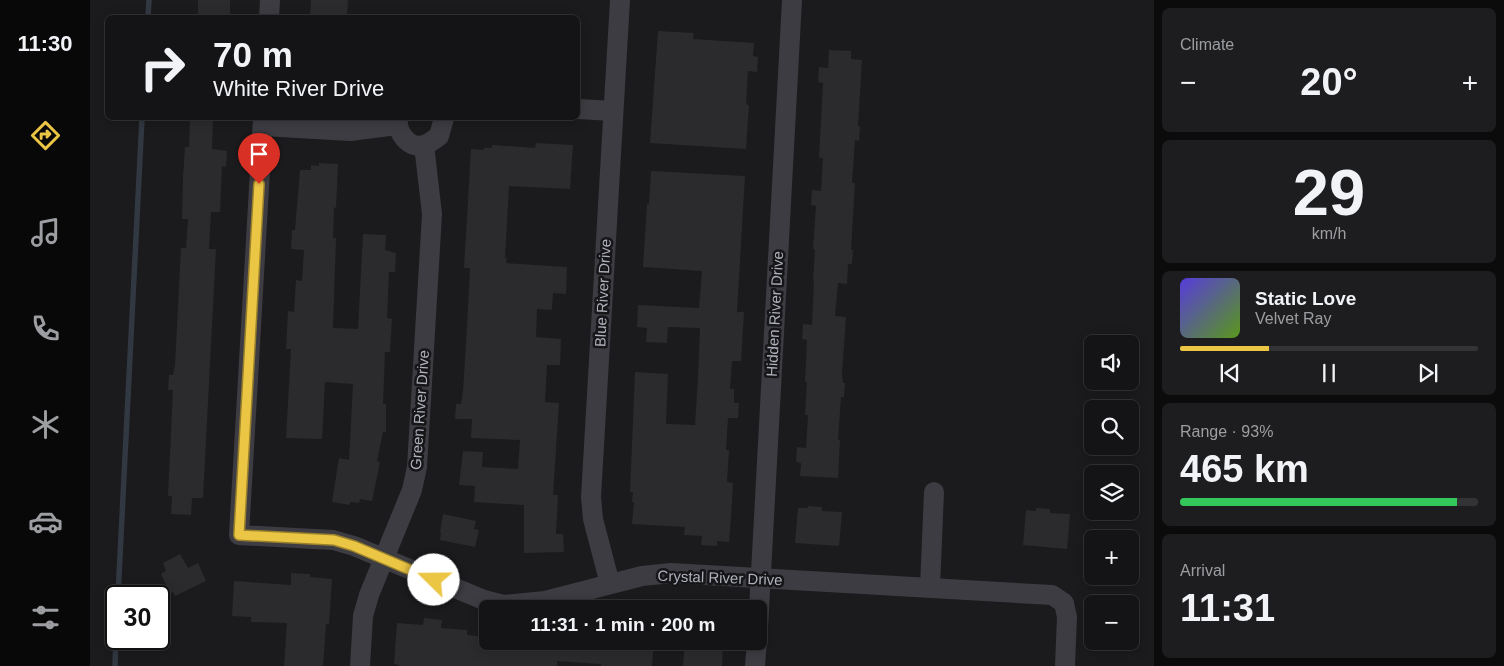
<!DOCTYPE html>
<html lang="en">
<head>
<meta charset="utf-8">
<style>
	body { margin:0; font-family:Helvetica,sans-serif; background:#1d1d1f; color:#f1f3f6; height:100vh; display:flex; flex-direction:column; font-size:19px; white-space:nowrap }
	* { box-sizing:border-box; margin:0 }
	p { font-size:16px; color:#9d9ea1 }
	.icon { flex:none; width:28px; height:28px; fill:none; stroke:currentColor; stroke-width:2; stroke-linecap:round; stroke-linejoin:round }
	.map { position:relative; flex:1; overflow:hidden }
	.drawer { display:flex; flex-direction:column; gap:8px; padding:8px; background:#0b0b0c; width:350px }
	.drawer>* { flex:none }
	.banner { position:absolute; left:15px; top:15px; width:475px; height:105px; border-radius:8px; box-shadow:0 2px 12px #0003,0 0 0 1px #333335; background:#141416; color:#f1f3f6; overflow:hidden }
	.buttons { position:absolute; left:994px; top:335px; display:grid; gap:10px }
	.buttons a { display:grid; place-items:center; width:55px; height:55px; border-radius:8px; background:#141416; box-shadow:0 2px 12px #0003,0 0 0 1px #333335; font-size:25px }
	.speed { position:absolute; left:15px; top:585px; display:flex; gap:10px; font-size:25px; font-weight:700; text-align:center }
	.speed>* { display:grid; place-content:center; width:65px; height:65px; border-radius:50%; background:#141416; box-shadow:0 2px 12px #0003,0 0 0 1px #333335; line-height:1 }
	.speed .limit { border:2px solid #111; border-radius:8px; background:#fff; color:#111 }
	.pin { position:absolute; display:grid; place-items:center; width:42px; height:42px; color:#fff; margin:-51px -21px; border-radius:50% 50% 50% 0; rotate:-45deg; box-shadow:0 0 5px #0007 }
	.pin .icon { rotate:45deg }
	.me { position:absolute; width:55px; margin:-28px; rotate:292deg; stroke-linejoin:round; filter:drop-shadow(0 0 4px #0008) }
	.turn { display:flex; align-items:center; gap:18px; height:105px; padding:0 25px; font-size:22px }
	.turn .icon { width:65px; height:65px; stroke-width:2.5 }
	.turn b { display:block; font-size:35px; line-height:42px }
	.big { font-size:38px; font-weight:700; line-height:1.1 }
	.drawer .widget { flex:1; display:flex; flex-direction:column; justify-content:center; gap:8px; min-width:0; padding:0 18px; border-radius:8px; background:#1d1d1f }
	.drawer .dial { align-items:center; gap:0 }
	.dial b { font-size:65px; line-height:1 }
	.song { display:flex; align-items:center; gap:15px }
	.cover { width:60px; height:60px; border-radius:8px; background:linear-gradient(135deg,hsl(250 70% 55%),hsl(90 70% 35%)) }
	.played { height:5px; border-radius:2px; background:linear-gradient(90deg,#ebc544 30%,#333335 30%) }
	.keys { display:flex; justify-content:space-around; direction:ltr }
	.heat { display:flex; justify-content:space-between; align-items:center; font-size:28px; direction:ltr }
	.charge { height:8px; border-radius:4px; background:linear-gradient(90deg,#34c759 93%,#333335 0) }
	.trip { position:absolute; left:389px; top:600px; width:288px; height:50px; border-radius:8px; background:#141416; box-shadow:0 2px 12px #0003,0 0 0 1px #333335; font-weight:700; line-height:50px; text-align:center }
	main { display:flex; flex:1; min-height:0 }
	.dock { display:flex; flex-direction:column; width:90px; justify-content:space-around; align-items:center; background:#080809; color:#9d9ea1 }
	.dock .icon { width:35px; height:35px }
	.dock .on { color:#ebc544 }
	.dock b { font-size:22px; color:#f1f3f6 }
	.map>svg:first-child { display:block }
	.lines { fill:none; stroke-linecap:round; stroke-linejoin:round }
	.stream { stroke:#313841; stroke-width:5.5 }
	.building { fill:#2b2b2e }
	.minor { stroke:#3c3c42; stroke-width:20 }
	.route-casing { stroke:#99802c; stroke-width:12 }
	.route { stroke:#ebc544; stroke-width:9 }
	.labels { text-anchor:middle; stroke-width:5; stroke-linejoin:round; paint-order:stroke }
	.street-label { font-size:15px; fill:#aeb0bb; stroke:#161518 }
</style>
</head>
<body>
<main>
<nav class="dock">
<b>11:30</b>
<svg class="icon on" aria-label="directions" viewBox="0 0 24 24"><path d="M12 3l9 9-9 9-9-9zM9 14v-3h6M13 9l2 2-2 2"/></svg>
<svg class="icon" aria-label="music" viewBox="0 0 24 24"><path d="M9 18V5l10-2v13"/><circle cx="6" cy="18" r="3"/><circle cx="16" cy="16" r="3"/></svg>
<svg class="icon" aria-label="phone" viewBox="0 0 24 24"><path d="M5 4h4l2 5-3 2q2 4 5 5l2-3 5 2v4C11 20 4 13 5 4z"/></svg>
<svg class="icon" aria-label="climate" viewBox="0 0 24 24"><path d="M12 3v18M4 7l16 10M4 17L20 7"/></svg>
<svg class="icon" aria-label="car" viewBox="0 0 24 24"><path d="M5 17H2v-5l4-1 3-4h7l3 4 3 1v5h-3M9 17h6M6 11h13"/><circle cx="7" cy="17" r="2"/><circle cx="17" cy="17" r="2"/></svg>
<svg class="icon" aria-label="filters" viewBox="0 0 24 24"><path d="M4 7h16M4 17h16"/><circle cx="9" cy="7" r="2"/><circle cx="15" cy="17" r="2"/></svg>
</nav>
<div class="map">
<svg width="1064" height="666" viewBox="0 0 1064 666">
	<rect width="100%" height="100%" fill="#1b1a1d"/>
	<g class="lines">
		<!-- stream -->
		<g class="stream">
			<path d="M58,18L59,0"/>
			<path d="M28,596L52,118"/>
			<path d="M25,666L26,632"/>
		</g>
	</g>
	<!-- building -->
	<g class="building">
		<rect x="108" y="0" width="32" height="18"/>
		<path d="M221,0H258L257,18H220Z"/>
		<path d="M568,31L604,33L603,39L664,43L663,56L668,57L667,72L658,71L656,104L659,105L656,149L560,143Z"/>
		<path d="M739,50L761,51V59L772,60L768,126H770L769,141L765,140L762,183H765L761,250H763L762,264H758L757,284L748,283L745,316L756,317L752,373L753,383H755L754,397H751L748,440H750L748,478L710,476L711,463L706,462L707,447L716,448L718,415H715L717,382H715L717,340L712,339L713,324L722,325L724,281H723L725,249H723L726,206L721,205L722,190L731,191L733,158H729L733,83L728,82L729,67L738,68Z"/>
		<path d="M100,118H123L122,149L137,151L136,167L132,166L130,212H121L119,249H126L113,498H102L101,515L81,514L82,496H78L83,390H78L79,375H83L85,365L91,248H96L98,219H92L93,178L95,147H99Z"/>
		<path d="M446,143L483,145L480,189L419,186L415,258H417L416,263L477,267L476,294L463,293L462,310L447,309L446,337L471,339L470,365H457L455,402L469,403L463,495H468L466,534H473L474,552L434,553V505L384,502L385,486L369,485L373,451L393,452L392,467L428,469L430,440L381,438L382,419H365L366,404H371L373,391L377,326L380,268H374L381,149L394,150V148H402V145L445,148Z"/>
		<path d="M229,163L248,164L246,208L244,207L243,238H246L243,328L268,329L273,234L296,235L295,250L306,253L305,272H299L297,318L302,319L300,352H295L293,404H296V432H293L287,461L290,462L282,501L270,499L269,503L260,502V505L242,502L249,458L259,460L263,384L235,382L232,439L196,438L201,349H196L198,311L204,312L206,280L212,281L214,250L201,249L202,230H205L210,170H221V165L229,166Z"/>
		<path d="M561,171L655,176L647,312H654L651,361H642L640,389H644V403H649L648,418H638L636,450H639L637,482L643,483L641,516L639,542L627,541V546L611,545L612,536L594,535L595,527L542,524L544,502H542L543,492H540L545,372L578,374L576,424L605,425L608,376L610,328L578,327L577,343L556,342L557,328L547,327L548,305L609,308L612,271L553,267L557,204H559Z"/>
		<path d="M718,506L732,507V511L752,512L749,546L705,543L708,508H718Z"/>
		<path d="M946,508L960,509V513L980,514L977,549L933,545L936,510L946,511Z"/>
		<path d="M353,514L386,521L384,529L389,530L385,547L350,540L351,533L350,532Z"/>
		<path d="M90,554L98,568L108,563L116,581L85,596L83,592L80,593L71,574L76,571L73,563Z"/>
		<path d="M201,573L220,574V577L242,579L239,624H236L233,666H194L197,623L161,622V617L142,616L144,581L201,585Z"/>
		<path d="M334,618L352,620L351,628L377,630V635L398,637V641H564L562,666H511V664L467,661V666H309V665L304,664L307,623L333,625Z"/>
		<path d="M595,641H633L632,666H593Z"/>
	</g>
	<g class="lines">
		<!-- minor -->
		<g class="minor">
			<path d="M179,18L180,0"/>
			<path d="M488,109L523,111"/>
			<path d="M173,118L149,535L243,540L264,546L394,600L414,605L455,601L552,576L581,573L962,595L974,603L977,617L975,666"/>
			<path d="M308,118C306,132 319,150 335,145C340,143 345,139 349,136L354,118"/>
			<path d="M173,126L260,131L307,125"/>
			<path d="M520,584L503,519L501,497L530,0"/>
			<path d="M840,587L844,492"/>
			<path d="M668,628L702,0"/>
			<path d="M270,666L273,616L279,595L322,490L327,467L342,214L334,145"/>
			<path d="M665,666L667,641"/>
		</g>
	</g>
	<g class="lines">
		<defs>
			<path id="route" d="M169,184L149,535L244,540L264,546L344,580"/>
		</defs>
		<!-- route casing -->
		<use href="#route" class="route-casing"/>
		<!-- route -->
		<use href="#route" class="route"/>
	</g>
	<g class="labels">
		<!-- street labels -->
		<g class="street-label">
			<text transform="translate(513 293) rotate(-87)" y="5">Blue River Drive</text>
			<text transform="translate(685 314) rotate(-87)" y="5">Hidden River Drive</text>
			<text transform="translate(330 410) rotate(-86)" y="5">Green River Drive</text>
			<text transform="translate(630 578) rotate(2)" y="5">Crystal River Drive</text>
		</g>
	</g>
</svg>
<div class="buttons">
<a><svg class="icon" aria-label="sound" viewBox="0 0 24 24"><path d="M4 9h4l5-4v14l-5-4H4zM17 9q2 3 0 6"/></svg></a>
<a><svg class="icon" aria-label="search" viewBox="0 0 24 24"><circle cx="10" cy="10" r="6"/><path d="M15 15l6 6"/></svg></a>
<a><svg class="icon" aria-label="layers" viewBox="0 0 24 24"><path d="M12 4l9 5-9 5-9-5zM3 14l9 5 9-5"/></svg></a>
<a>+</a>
<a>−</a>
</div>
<div class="speed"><div class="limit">30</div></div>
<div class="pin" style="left:169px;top:184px;background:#d93025"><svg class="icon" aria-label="arrive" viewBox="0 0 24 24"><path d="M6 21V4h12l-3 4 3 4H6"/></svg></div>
<svg class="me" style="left:344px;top:580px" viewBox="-20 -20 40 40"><circle r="19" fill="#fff"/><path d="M0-13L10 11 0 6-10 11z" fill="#ebc544"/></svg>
<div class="trip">11:31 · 1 min · 200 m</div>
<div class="banner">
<div class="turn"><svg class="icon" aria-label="right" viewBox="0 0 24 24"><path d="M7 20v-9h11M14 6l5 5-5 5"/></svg><div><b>70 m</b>White River Drive</div></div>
</div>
</div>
<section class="drawer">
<div class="widget"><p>Climate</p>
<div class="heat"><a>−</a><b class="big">20°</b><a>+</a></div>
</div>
<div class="widget dial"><b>29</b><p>km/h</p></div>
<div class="widget">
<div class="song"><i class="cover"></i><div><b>Static Love</b><p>Velvet Ray</p></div></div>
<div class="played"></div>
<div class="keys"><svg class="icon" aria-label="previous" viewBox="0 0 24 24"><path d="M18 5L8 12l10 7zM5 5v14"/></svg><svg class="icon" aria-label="pause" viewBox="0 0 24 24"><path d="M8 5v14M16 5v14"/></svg><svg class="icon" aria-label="next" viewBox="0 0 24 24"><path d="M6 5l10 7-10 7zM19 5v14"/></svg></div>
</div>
<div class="widget"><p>Range · 93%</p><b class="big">465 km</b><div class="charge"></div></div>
<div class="widget"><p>Arrival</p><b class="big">11:31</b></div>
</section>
</main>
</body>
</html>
